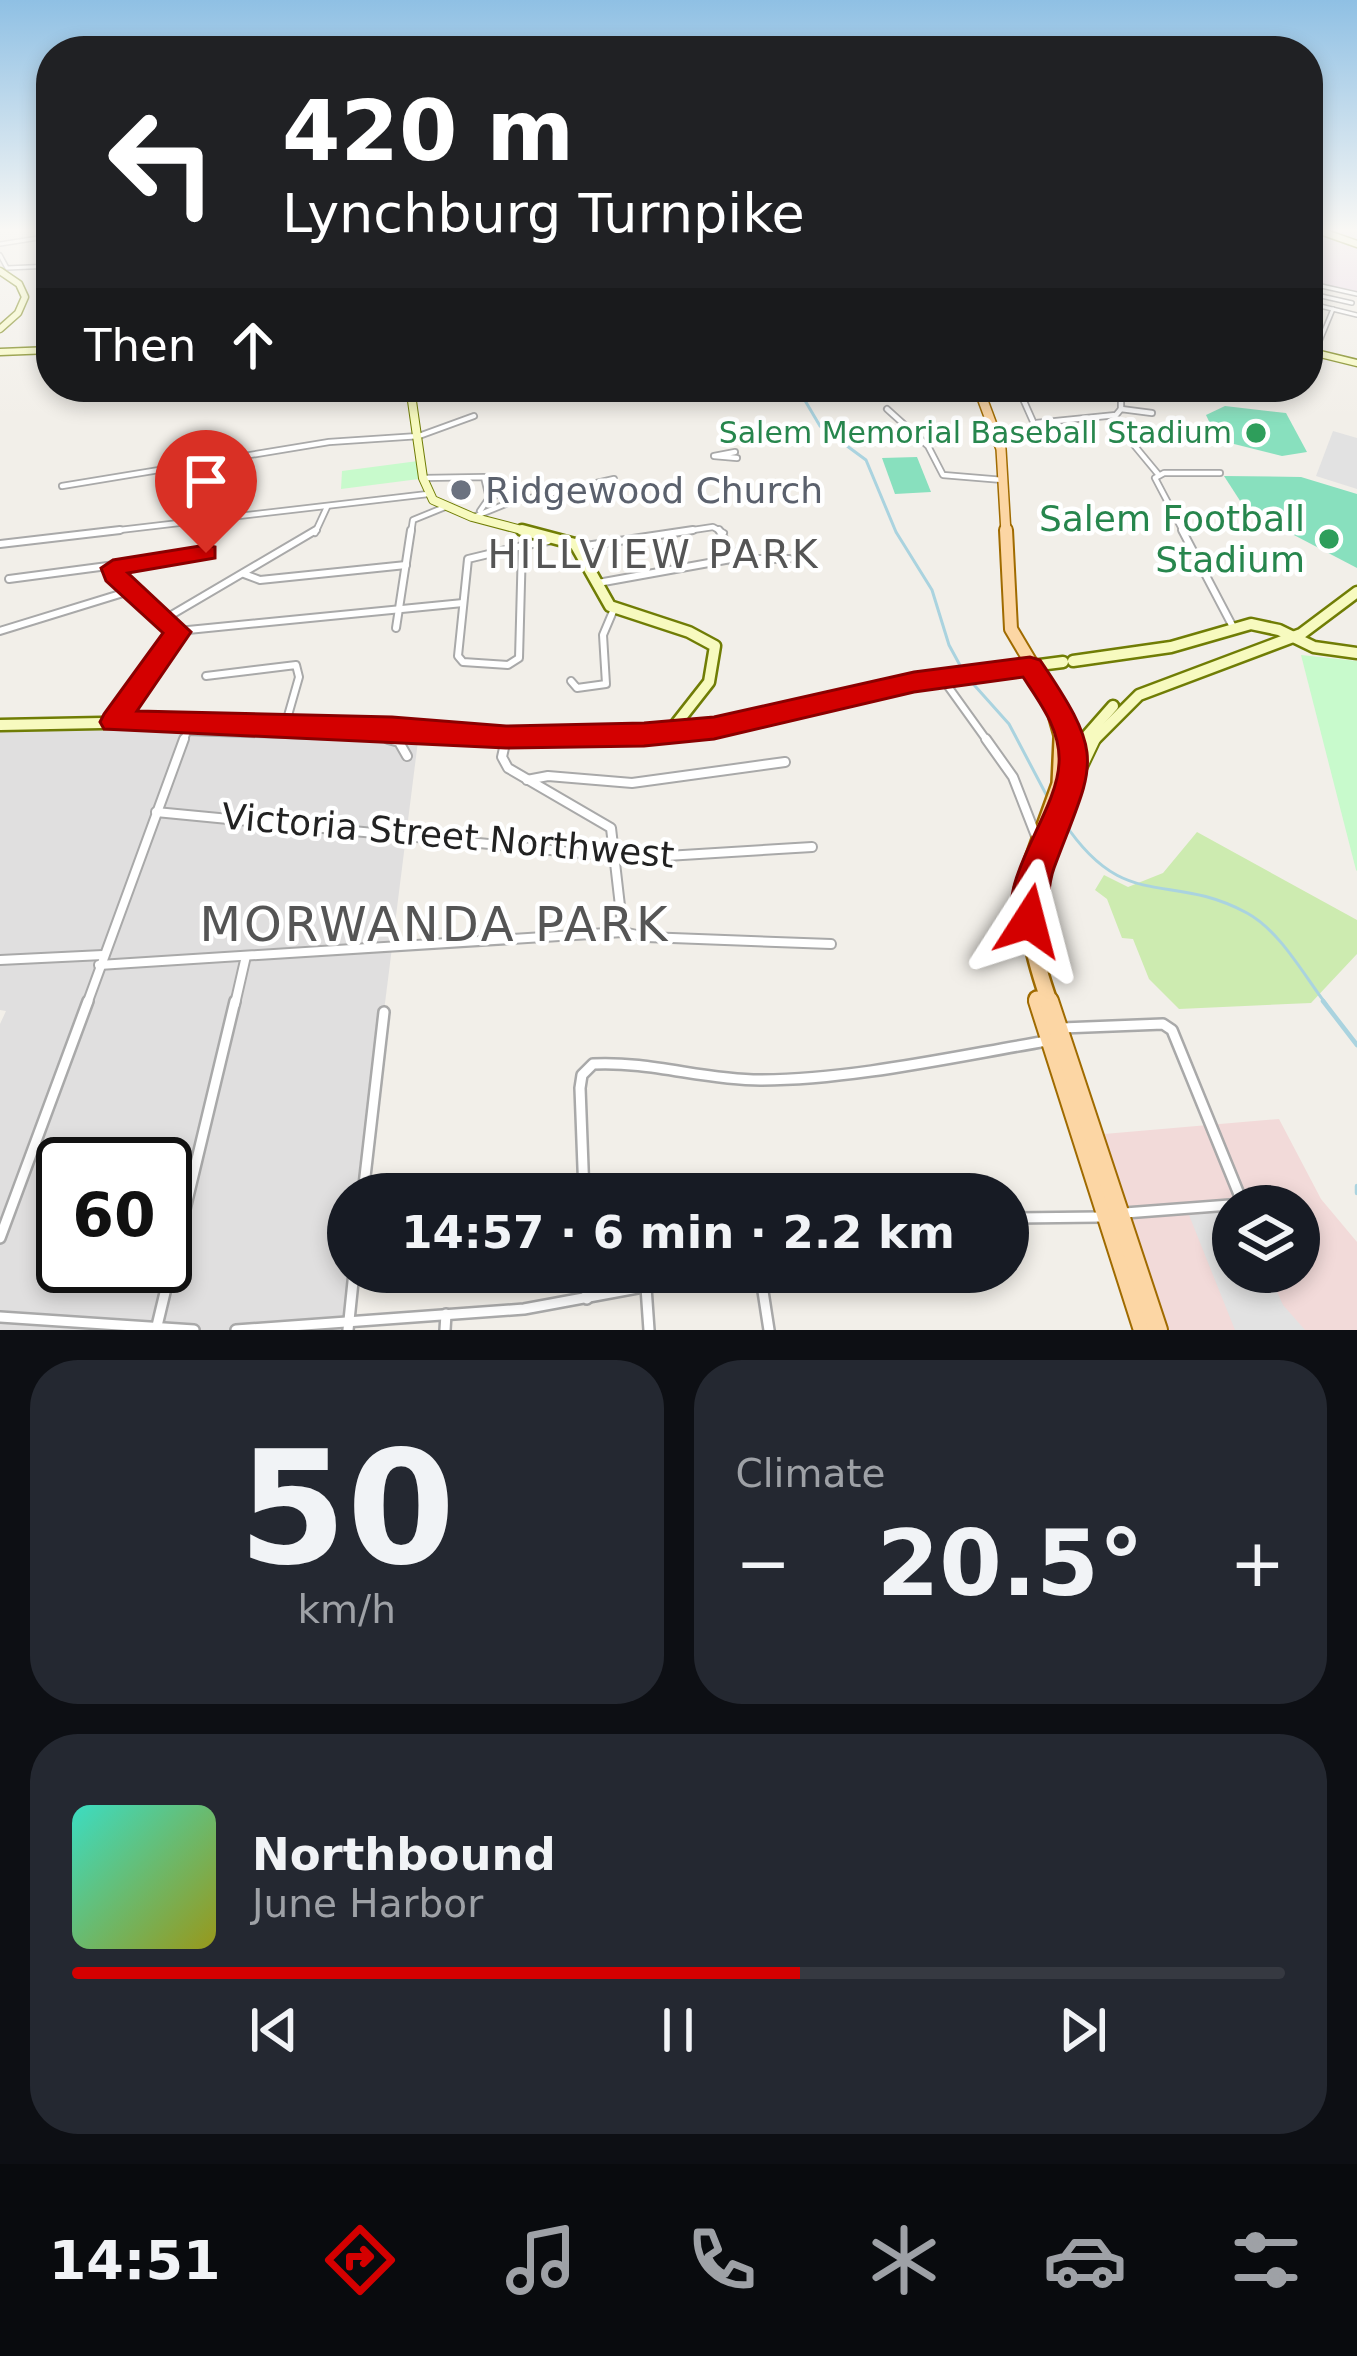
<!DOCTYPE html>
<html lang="en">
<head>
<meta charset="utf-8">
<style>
	body { margin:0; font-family:"DejaVu Sans",sans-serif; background:#242831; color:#f1f3f6; height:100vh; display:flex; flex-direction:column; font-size:45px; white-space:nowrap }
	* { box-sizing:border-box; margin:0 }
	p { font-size:39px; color:#9ea1a6 }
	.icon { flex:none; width:66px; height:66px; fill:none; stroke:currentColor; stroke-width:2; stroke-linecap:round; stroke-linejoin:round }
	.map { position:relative; height:1330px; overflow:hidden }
	.details { display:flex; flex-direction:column; gap:30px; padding:30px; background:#0d0f14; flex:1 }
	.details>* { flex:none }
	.guide { position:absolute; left:36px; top:36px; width:1287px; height:366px; border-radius:48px; box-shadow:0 6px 18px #0003; background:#202124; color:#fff; overflow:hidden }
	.tools { position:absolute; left:1212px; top:1185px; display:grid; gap:24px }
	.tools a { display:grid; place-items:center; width:108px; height:108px; border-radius:50%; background:#171b24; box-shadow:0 6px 18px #0003; font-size:60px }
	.speed { position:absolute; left:36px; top:1137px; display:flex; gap:24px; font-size:60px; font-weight:700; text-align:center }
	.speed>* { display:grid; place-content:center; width:156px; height:156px; border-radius:50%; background:#171b24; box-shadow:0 6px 18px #0003; line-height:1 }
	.speed .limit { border:6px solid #111; border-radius:18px; background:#fff; color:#111 }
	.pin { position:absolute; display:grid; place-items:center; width:102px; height:102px; color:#fff; margin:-123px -51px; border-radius:50% 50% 50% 0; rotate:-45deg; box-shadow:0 0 12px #0007 }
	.pin .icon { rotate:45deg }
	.me { position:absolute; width:132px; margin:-66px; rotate:9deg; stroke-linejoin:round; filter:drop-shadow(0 0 9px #0008) }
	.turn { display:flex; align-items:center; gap:42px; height:252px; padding:0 48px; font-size:54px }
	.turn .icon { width:156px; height:156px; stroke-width:2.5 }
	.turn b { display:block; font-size:84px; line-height:102px }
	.then { display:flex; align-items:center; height:114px; padding:0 48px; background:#0003; gap:24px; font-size:45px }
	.big { font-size:90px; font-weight:700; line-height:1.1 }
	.details .card { flex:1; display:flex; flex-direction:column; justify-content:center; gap:18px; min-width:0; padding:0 42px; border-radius:48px; background:#242831 }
	.details .dial { align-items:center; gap:0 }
	.dial b { font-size:156px; line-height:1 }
	.song { display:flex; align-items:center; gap:36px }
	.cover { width:144px; height:144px; border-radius:18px; background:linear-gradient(135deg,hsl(170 70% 55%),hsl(60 70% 35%)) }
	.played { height:12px; border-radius:6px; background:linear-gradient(90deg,#d40000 60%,#363941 60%) }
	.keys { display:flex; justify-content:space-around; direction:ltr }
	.heat { display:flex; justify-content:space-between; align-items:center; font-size:66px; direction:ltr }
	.details .tiles { flex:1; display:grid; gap:30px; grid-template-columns:1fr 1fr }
	.card:last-child { grid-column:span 2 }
	.trip { position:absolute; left:327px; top:1173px; width:702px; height:120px; border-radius:60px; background:#171b24; box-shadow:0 6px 18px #0003; font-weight:700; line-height:120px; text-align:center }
	.menu { display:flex; height:192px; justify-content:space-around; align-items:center; background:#090b0e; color:#9ea1a6 }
	.menu .icon { width:84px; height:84px }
	.menu .current { color:#d40000 }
	.menu b { font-size:54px; color:#f1f3f6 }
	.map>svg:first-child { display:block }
	.residential { fill:#e0dfdf; fill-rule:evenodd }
	.commercial { fill:#f2dad9; fill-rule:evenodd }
	.industrial { fill:#ebdbe8 }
	.grass { fill:#cdebb0 }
	.park { fill:#c8facc }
	.pitch { fill:#88e0be }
	.parking { fill:#e2e2e2 }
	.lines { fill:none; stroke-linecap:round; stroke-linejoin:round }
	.stream-far1 { stroke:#aad3df; stroke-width:3 }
	.stream { stroke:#aad3df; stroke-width:4.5 }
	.street-far4-casing { stroke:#a9a9a9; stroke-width:6 }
	.street-far3-casing { stroke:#a9a9a9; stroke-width:8 }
	.street-far2-casing { stroke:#a9a9a9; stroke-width:10 }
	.street-far1-casing { stroke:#a9a9a9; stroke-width:12 }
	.street-casing { stroke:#a9a9a9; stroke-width:14 }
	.secondary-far3-casing { stroke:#707d05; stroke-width:9 }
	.secondary-far2-casing { stroke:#707d05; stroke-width:10 }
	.secondary-far1-casing { stroke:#707d05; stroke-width:15 }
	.secondary-casing { stroke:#707d05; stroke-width:16 }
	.primary-far3-casing { stroke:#a06b00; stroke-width:12 }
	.primary-far2-casing { stroke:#a06b00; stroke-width:16 }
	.primary-far1-casing { stroke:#a06b00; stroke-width:20 }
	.primary-casing { stroke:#a06b00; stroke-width:22 }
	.street-far4 { stroke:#fff; stroke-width:3 }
	.street-far3 { stroke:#fff; stroke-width:4.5 }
	.street-far2 { stroke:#fff; stroke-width:6 }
	.street-far1 { stroke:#fff; stroke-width:8 }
	.street { stroke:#fff; stroke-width:9 }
	.secondary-far3 { stroke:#f7fabf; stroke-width:6 }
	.secondary-far2 { stroke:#f7fabf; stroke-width:8 }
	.secondary-far1 { stroke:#f7fabf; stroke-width:10 }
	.secondary { stroke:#f7fabf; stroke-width:12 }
	.primary-far3 { stroke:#fcd6a4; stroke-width:9 }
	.primary-far2 { stroke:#fcd6a4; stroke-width:12 }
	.primary-far1 { stroke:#fcd6a4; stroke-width:15 }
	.primary { stroke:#fcd6a4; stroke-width:18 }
	.route { fill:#d40000; stroke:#8a0000; stroke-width:3 }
	.leisure-dot { fill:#2e9e5b; stroke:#fff; stroke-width:4.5 }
	.worship-dot { fill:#6b7280; stroke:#fff; stroke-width:4.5 }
	.labels { text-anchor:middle; stroke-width:9; stroke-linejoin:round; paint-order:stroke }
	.far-leisure-label { font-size:30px; fill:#27864d; stroke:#fff; text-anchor:end }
	.worship-label { font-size:36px; fill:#5b616d; stroke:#fff; text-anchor:start }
	.leisure-label { font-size:36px; fill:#27864d; stroke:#fff; text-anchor:end }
	.street-label { font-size:36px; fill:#222; stroke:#fff }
	.neighbourhood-label { font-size:39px; letter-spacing:3px; fill:#555; stroke:#fff }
	.near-neighbourhood-label { font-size:48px; letter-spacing:3px; fill:#555; stroke:#fff }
</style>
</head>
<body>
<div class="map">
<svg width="1357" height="1330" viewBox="0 0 1357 1330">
	<rect width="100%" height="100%" fill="#f2efe9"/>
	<!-- residential -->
	<path class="residential" d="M129,725L419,733L361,1194H348L351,1272L344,1330H0V1024L6,1011L0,1010V728ZM63,1164H165V1266H63Z"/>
	<!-- commercial -->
	<path class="commercial" d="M1279,1119L1321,1199L1357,1242V1330H1164L1104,1134ZM1233,1206H1299V1272H1233Z"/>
	<!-- industrial -->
	<path class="industrial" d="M1308,231H1357V292L1308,283Z"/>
	<!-- grass -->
	<path class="grass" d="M1197,832L1357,920V954L1311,1003L1179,1009L1149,979L1133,939L1122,938L1107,899L1095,890L1104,875L1128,887L1163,873Z"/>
	<!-- park -->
	<g class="park">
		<path d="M418,461L419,479L341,489L342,471Z"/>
		<path d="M1301,655L1357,661V871L1356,870Z"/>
	</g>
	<!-- pitch -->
	<g class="pitch">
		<path d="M1225,406L1286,413L1307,452L1282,456L1218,440L1206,415Z"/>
		<path d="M917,457L931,492L895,494L882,458Z"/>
		<path d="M1224,476L1301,477L1357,494V568L1246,510Z"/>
	</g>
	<!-- parking -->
	<g class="parking">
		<path d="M1333,431L1357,438V489L1316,476Z"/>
		<path d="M1233,1211V1272H1268L1283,1305L1305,1330H1235L1189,1215Z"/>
	</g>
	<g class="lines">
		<!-- stream-far1 -->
		<g class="stream-far1">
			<path d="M797,387L820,426L866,460L896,532L932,590L949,645L962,669"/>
			<path d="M967,677L1009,724L1048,798"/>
			<path d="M1063,821C1125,915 1168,870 1247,913C1280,931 1303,974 1326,1004"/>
		</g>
		<!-- stream -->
		<g class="stream">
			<path d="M1323,1001L1357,1045"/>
			<path d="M1357,1186V1193"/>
		</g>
		<defs>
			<g id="street-far4">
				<path d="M0,244L51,236"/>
				<path d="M0,255L7,268L51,266"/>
				<path d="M1308,283L1357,294"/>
				<path d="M1308,293L1352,303"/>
				<path d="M1308,303L1357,315"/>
				<path d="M1315,353L1333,309"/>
			</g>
			<g id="street-far3">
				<path d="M1121,387V409"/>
				<path d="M1019,390L1121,397"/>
				<path d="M1019,390L1039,435"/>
				<path d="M887,409L928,446L943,475L1003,480"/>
				<path d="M1036,423L1116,415L1121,409L1152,413"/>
				<path d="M1129,439L1158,474"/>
				<path d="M735,452L714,456L737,458"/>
				<path d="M423,478L484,477L489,498"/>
				<path d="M62,486L329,442L419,436L474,416"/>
				<path d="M480,511L489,498L507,491"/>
				<path d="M476,516L508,503L614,479"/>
				<path d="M94,533L428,494"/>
				<path d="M315,533L327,507"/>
				<path d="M411,533L413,520L445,507"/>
				<path d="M673,533L713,527L724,533"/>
				<path d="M1184,533L1155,478L1164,473H1220"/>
			</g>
			<g id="street-far2">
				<path d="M719,530L736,558"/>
				<path d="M1182,530L1233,627"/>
				<path d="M0,544L120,530"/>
				<path d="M522,546L519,658L508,665L463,662L458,656L468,559Z"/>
				<path d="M522,546L548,541"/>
				<path d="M579,547L693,530"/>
				<path d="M114,566L115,575L178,631L115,722"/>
				<path d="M244,574L260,580L406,565"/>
				<path d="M9,579L206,553"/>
				<path d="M598,583L731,559H789"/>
				<path d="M168,617L316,530"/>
				<path d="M396,628L411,530"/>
				<path d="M0,631L133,590"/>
				<path d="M178,631L463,603"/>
				<path d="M206,676L296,665L299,677L285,726"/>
				<path d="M942,678L988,742"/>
				<path d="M571,681L577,688L606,684L603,635L614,609"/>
				<path d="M187,731L380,737L399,742"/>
				<path d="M183,742L190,724"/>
				<path d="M505,742L506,737"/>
			</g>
			<g id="street-far1">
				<path d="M388,739L399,742L407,756"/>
				<path d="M506,739L502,757L508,768L611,828L623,932"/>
				<path d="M986,739L1013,777L1036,836"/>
				<path d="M527,780L548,776L632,783L785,762"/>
				<path d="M156,812L634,858L812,847"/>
				<path d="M0,960L103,955"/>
				<path d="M99,965L623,932L646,937L831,944"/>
				<path d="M87,1004L184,739"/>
				<path d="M235,1004L246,956"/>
			</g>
			<g id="street">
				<path d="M1062,1028L1163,1024L1172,1030L1243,1204L1125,1213"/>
				<path d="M363,1194L384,1012"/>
				<path d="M584,1194L580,1088L582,1075L593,1064C650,1061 704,1080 760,1080C851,1080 957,1056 1047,1041"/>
				<path d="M1008,1218L1100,1217"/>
				<path d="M0,1238L88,1001"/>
				<path d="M586,1272L587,1299"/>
				<path d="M760,1272L769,1330"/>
				<path d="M646,1287L649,1330"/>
				<path d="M0,1317L194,1330"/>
				<path d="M156,1330L235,1001"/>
				<path d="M236,1330L524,1309L724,1272"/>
				<path d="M348,1330L354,1272"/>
				<path d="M445,1330L446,1314"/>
			</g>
			<g id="secondary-far3">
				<path d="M1320,231L1357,244"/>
				<path d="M0,271L19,284L25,297L18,313L0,329"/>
				<path d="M1308,351L1357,363"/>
				<path d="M0,352L51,350"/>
			</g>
			<path id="secondary-far2" d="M410,387L423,478L433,500L472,517L533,533"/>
			<g id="secondary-far1">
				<path d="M522,530L575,544L610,606L689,632L715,646L709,682L669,733"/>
				<path d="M1073,661L1171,647L1251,624L1279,630L1314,647L1357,653"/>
				<path d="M0,725L152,722L391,728L506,737L643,735L714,728L930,679L1063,662"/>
				<path d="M1072,737L1084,739L1113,706"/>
				<path d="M1092,742L1139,695L1301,634L1357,592"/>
			</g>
			<path id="secondary" d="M1075,779L1094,739"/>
			<path id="primary-far3" d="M978,387L1001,449L1006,533"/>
			<g id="primary-far2">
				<path d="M1006,530L1011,629L1065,720L1072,742"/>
				<path d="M1055,717L1062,742"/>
			</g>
			<g id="primary-far1">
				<path d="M1022,890L1060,784L1062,739"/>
				<path d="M1037,999L1039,1004"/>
				<path d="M1050,1004C1035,961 1022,919 1035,874C1048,827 1080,791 1072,739"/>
			</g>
			<g id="primary">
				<path d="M1038,1001L1143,1330"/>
				<path d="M1049,1001L1158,1330"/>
			</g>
		</defs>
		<!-- street-far4 casing -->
		<use href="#street-far4" class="street-far4-casing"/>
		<!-- street-far3 casing -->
		<use href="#street-far3" class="street-far3-casing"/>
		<!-- street-far2 casing -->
		<use href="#street-far2" class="street-far2-casing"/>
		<!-- street-far1 casing -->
		<use href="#street-far1" class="street-far1-casing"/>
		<!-- street casing -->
		<use href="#street" class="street-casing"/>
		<!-- secondary-far3 casing -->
		<use href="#secondary-far3" class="secondary-far3-casing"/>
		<!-- secondary-far2 casing -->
		<use href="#secondary-far2" class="secondary-far2-casing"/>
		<!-- secondary-far1 casing -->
		<use href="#secondary-far1" class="secondary-far1-casing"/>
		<!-- secondary casing -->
		<use href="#secondary" class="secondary-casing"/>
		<!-- primary-far3 casing -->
		<use href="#primary-far3" class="primary-far3-casing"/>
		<!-- primary-far2 casing -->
		<use href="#primary-far2" class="primary-far2-casing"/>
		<!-- primary-far1 casing -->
		<use href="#primary-far1" class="primary-far1-casing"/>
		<!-- primary casing -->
		<use href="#primary" class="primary-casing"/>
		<!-- street-far4 -->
		<use href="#street-far4" class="street-far4"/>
		<!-- street-far3 -->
		<use href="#street-far3" class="street-far3"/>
		<!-- street-far2 -->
		<use href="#street-far2" class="street-far2"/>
		<!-- street-far1 -->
		<use href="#street-far1" class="street-far1"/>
		<!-- street -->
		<use href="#street" class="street"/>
		<!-- secondary-far3 -->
		<use href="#secondary-far3" class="secondary-far3"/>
		<!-- secondary-far2 -->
		<use href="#secondary-far2" class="secondary-far2"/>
		<!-- secondary-far1 -->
		<use href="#secondary-far1" class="secondary-far1"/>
		<!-- secondary -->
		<use href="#secondary" class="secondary"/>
		<!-- primary-far3 -->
		<use href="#primary-far3" class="primary-far3"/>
		<!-- primary-far2 -->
		<use href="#primary-far2" class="primary-far2"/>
		<!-- primary-far1 -->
		<use href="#primary-far1" class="primary-far1"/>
		<!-- primary -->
		<use href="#primary" class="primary"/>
	</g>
	<!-- sky -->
	<linearGradient id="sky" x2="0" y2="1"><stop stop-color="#8fc0e4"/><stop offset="0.55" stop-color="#f9f8f5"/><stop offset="1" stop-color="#f9f8f5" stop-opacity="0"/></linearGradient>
	<rect width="1357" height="418" fill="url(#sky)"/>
	<!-- route -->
	<path class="route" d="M206,545L215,547V558L128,573L191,632L137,711L392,717L506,726L644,723L714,717L914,672L1030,657L1040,660C1108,760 1094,761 1054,868C1046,889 1050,912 1041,932L1029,937L1016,932C993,882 1057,815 1059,763C1061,730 1040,703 1023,677L914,692L714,739L644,746L506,748L104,729L100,722L104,714L163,633L106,581L101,568L113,560Z"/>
	<!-- markers -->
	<g class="leisure-dot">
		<circle cx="1256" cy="433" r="12"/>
		<circle cx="1329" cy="539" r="12"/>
	</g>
	<circle class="worship-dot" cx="461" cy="490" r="12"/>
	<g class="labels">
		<!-- far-leisure labels -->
		<g class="far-leisure-label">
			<text x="1232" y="443">Salem Memorial Baseball Stadium</text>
		</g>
		<!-- worship labels -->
		<g class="worship-label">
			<text x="485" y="503">Ridgewood Church</text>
		</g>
		<!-- leisure labels -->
		<g class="leisure-label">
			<text x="1305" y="531">Salem Football<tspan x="1305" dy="41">Stadium</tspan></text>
		</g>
		<!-- street labels -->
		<g class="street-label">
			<text transform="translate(448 835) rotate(5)" y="13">Victoria Street Northwest</text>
		</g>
		<!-- neighbourhood labels -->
		<g class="neighbourhood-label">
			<text x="654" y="568">HILLVIEW PARK</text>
		</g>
		<!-- near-neighbourhood labels -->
		<g class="near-neighbourhood-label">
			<text x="435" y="941">MORWANDA PARK</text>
		</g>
	</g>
</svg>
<div class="tools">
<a><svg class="icon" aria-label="layers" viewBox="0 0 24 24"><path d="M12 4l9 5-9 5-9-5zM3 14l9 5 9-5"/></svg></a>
</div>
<div class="speed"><div class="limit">60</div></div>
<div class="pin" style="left:206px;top:553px;background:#d93025"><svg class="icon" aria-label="arrive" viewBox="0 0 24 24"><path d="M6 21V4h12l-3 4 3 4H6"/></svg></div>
<svg class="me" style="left:1029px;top:921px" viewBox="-20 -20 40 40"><path d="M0-17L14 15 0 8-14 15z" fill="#d40000" stroke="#fff" stroke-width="4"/></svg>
<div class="trip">14:57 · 6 min · 2.2 km</div>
<div class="guide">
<div class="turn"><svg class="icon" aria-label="left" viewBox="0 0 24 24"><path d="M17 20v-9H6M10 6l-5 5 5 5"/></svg><div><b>420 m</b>Lynchburg Turnpike</div></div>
<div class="then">Then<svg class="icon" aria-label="ahead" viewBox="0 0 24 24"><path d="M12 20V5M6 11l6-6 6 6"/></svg></div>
</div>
</div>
<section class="details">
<div class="tiles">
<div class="card dial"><b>50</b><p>km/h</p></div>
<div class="card"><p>Climate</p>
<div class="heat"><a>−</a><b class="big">20.5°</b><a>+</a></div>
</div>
<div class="card">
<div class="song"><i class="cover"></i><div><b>Northbound</b><p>June Harbor</p></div></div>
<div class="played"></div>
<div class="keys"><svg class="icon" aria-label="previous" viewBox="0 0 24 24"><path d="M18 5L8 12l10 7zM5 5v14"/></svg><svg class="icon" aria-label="pause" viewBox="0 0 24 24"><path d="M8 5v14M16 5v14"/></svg><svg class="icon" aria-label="next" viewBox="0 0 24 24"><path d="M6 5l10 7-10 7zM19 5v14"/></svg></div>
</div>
</div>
</section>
<nav class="menu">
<b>14:51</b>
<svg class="icon current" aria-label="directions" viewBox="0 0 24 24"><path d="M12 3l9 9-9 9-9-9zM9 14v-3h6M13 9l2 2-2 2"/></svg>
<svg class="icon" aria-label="music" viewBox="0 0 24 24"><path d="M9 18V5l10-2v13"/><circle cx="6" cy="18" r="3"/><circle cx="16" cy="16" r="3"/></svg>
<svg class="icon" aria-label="phone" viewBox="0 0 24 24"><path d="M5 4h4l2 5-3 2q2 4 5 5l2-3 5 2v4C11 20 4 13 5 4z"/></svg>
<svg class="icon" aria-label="climate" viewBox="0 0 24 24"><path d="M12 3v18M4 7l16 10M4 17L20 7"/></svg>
<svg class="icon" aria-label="car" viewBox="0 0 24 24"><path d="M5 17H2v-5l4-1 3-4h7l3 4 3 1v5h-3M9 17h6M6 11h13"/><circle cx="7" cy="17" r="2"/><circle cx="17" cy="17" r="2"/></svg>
<svg class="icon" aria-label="filters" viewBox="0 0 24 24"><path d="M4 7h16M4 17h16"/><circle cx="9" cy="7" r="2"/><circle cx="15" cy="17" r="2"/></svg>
</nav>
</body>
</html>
